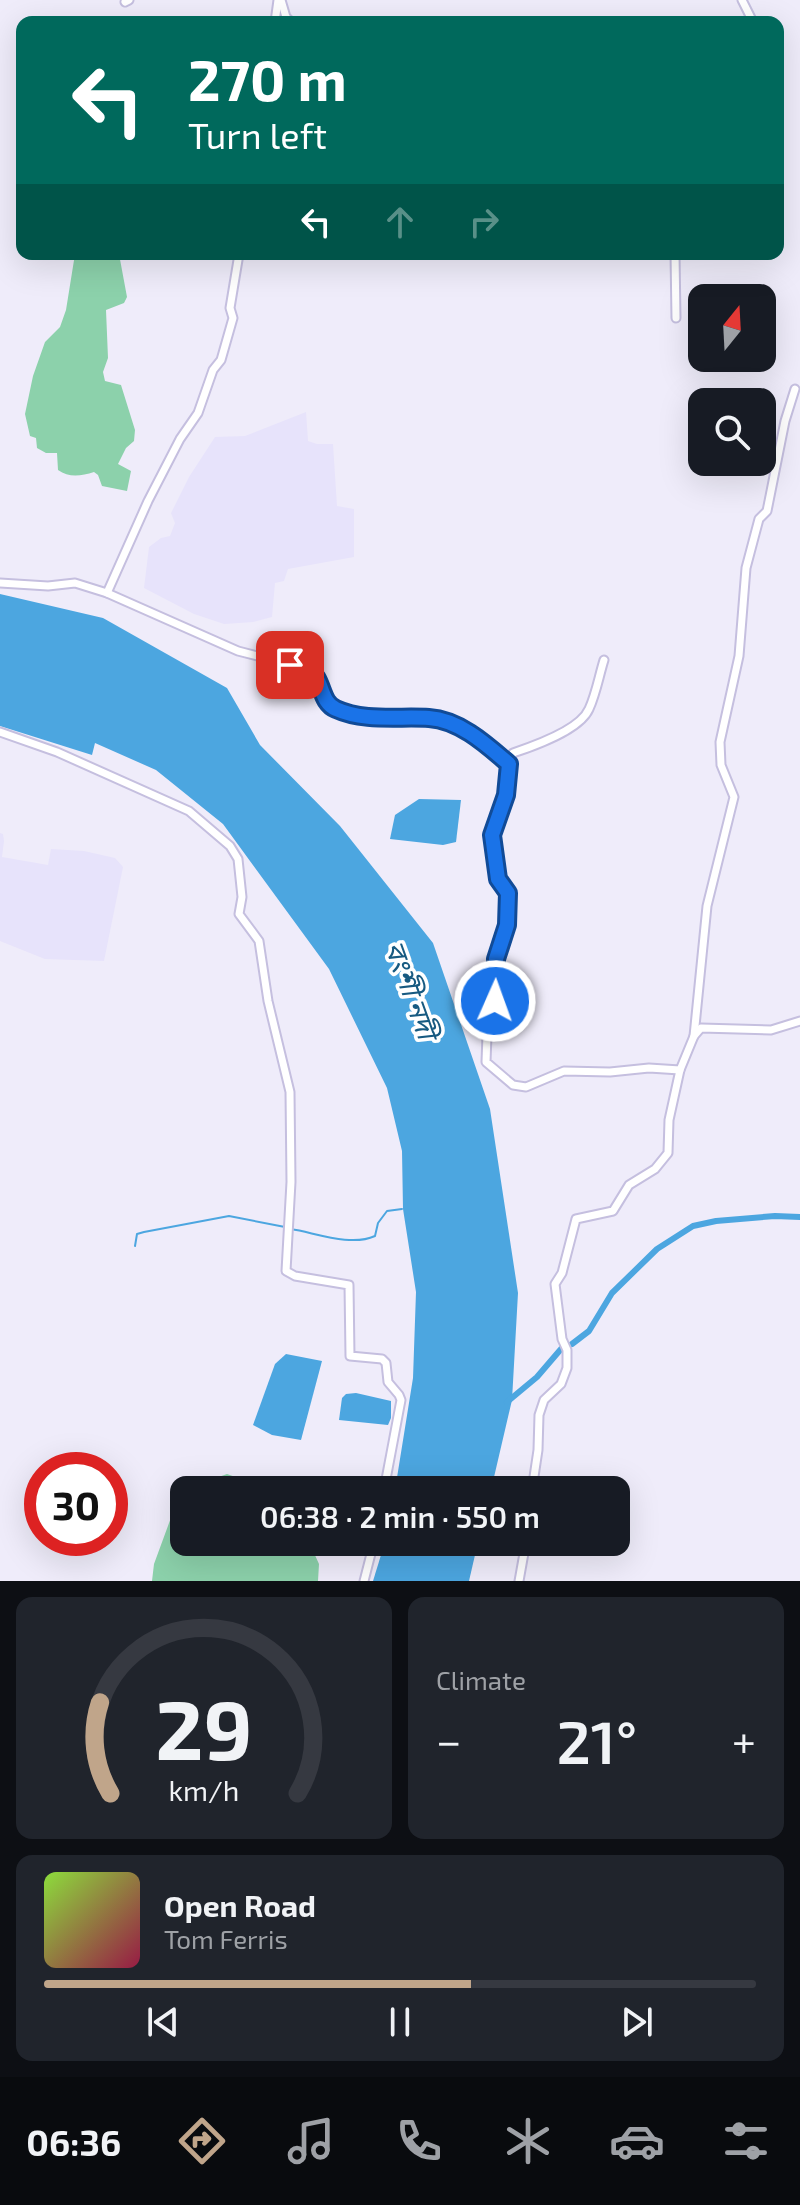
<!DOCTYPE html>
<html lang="en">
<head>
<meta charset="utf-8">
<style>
	body { margin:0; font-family:"Exo 2","Noto Sans Bengali",sans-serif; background:#20242c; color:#f1f3f6; height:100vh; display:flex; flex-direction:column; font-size:30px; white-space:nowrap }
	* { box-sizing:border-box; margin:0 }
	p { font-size:26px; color:#9ea1a6 }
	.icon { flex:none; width:44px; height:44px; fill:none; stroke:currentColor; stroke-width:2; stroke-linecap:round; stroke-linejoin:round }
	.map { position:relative; height:1581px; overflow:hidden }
	.panel { display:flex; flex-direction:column; gap:16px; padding:16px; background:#0d0f14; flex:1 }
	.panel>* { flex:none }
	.banner { position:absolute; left:16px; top:16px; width:768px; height:244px; border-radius:16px; box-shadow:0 8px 32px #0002; background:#00695c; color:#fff; overflow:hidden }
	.needle { width:52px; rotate:18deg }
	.fabs { position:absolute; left:688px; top:284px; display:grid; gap:16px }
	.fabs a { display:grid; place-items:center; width:88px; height:88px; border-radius:16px; background:#171b24; box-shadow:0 8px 32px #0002; font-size:40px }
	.speed { position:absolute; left:24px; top:1452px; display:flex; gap:16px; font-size:40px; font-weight:700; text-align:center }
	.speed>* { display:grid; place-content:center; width:104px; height:104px; border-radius:50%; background:#171b24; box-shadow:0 8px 32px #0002; line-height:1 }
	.speed .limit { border:12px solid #d22; background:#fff; color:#111 }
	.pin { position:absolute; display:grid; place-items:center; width:68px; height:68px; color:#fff; margin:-34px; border-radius:16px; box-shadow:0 4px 12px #0006 }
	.me { position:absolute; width:88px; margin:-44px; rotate:2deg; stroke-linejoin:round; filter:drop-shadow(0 0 6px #0008) }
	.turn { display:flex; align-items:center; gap:28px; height:168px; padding:0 40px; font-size:36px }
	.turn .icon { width:104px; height:104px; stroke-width:2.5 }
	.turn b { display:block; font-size:56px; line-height:68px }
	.lanes { display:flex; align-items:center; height:76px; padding:0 40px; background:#0003; justify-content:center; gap:40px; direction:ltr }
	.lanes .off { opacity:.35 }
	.big { font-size:60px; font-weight:600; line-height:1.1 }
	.panel .widget { flex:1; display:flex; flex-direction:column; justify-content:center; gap:12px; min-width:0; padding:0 28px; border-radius:16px; background:#20242c }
	.panel .dial { align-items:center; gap:0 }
	.dial svg { height:208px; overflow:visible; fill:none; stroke:#363941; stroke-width:7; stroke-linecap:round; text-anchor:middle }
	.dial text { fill:#f1f3f6; stroke:none }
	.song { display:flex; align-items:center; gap:24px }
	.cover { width:96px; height:96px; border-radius:12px; background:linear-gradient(135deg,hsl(90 70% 55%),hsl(340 70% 35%)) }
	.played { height:8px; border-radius:4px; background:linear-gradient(90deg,#c0a58a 60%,#363941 60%) }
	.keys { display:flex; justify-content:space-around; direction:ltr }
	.heat { display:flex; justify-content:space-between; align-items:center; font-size:44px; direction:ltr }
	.panel .tiles { flex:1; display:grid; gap:16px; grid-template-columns:1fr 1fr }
	.widget:last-child { grid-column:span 2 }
	.trip { position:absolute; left:170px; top:1476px; width:460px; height:80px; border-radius:16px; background:#171b24; box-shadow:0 8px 32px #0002; font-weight:600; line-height:80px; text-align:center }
	.menu { display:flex; height:128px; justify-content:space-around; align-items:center; background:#090b0e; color:#9ea1a6 }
	.menu .icon { width:56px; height:56px }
	.menu .active { color:#c0a58a }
	.menu b { font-size:36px; color:#f1f3f6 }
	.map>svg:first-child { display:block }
	.built { fill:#e7e3fb }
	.green { fill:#8cd1ab }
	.water { fill:#4ca6e0 }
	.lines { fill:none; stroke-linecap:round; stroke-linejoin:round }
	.stream { stroke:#4ca6e0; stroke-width:2 }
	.canal { stroke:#4ca6e0; stroke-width:6 }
	.minor-casing { stroke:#c5bfdf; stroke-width:11 }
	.minor { stroke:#fff; stroke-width:7 }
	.route-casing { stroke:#114b97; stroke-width:20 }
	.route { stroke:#1a73e8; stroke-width:14 }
	.labels { text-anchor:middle; stroke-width:7; stroke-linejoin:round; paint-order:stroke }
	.water-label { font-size:28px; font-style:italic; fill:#175a81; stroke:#fff }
</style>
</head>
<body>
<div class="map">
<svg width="800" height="1581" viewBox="0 0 800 1581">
	<rect width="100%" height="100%" fill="#efecfa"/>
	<!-- built -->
	<g class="built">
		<path d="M306,412L308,441L317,444H333L337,506L354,509V557L288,569L284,581L275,583L272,617L253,622L224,624L194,614L144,588L149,547L161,538L170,536L175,523L171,513L189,477L215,437L245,436Z"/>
		<path d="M0,833L3,834L4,841L2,857L48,865L51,849L84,851L115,858L123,867L104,961L45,959L0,941Z"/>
	</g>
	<!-- green -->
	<g class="green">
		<path d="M75,254H119L127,297L124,303L106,310L108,358L103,372L105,381L121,385L135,430L134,441L126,448L118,464L131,471L127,491L102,486L98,475L94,472C81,476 69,478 58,470L57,453H46L37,448L36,438L30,436L25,414L33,376L45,342L60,327L66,310Z"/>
		<path d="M227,1474L272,1490H198L213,1479Z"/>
		<path d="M184,1499V1542H319L314,1553L319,1564L318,1581H152L154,1564L176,1504Z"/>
	</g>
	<!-- water -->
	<g class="water">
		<path d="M0,594L103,618L227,688L260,745L340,826L433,943L490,1109L518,1293L512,1400L491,1490H395L413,1378L416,1292L403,1209L402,1151L387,1088L329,969L223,824L156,770L95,743L92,755L0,726Z"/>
		<path d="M419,799L461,800L456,842L443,845L390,839L395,815Z"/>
		<path d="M286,1354L322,1361L301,1440L272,1435L253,1425L275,1364Z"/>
		<path d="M356,1393L391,1401V1418L388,1425L339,1420L342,1398L346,1394Z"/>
		<path d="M385,1542H478L469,1581H373Z"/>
	</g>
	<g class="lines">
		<!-- stream -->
		<g class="stream">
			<path d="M291,1229C316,1233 351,1247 375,1236L378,1223L387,1211L402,1209"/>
			<path d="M135,1246L137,1234L144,1232L229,1216L285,1227"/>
		</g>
		<!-- canal -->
		<g class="canal">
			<path d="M572,1344L589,1331L612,1293L657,1249L693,1226L716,1221L775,1216L800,1217"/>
			<path d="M507,1402L537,1377L561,1349"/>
		</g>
		<defs>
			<g id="minor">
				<path d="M281,0L286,17L291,22"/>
				<path d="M742,0L753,22"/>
				<path d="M125,2L129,0"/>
				<path d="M275,22L278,0"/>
				<path d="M675,254L676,318"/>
				<path d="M0,583L48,586L75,583L107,593L238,651L308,669L320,683L325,700L338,710L387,718H429L447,722L482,741L510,767L506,795L492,835L498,879L508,893L507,925L496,959L495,1001L487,1035L486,1062L513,1085L526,1087L564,1071L610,1072L649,1068L680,1070"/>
				<path d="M107,593L148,501L180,439L198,413L213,370L221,360L233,318L230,308L239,254"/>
				<path d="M0,732L57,752L189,811L230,846L238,859L242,897L239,914L259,941L268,1001L290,1092L291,1182L286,1271L295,1276L349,1285L350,1356L382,1359L386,1363L388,1382L399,1395L401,1400L384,1490"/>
				<path d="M509,764L513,753C534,746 580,730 589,709C596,694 599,676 604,660"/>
				<path d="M694,1036L707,906L734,797L721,765L720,742L739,656L746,568L759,519L767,511L785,421L795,389"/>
				<path d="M532,1490L538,1450L539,1415L544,1400L561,1384L567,1368V1350L562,1339L555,1284L562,1273L576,1219L613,1211L629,1185L655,1169L668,1153L669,1120L680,1070L694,1036L701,1028L771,1030L800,1021"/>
				<path d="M364,1581L374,1542"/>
				<path d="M519,1581L526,1542"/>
			</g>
		</defs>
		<!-- minor casing -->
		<use href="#minor" class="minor-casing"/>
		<!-- minor -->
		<use href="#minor" class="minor"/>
	</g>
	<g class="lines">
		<defs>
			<path id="route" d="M290,665C295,666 303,667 308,670C324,678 319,702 336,709C364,722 400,716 429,718C460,720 487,745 509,764L506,795L492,835L498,879L508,893L507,925L496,959L495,1001"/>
		</defs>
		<!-- route casing -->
		<use href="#route" class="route-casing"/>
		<!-- route -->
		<use href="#route" class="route"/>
	</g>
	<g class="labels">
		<!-- water labels -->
		<g class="water-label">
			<text transform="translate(411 990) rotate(70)" y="10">বংশী নদী</text>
		</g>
	</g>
</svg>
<div class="fabs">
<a><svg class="needle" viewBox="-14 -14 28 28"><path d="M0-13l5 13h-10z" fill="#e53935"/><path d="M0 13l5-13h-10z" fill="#9ea1a6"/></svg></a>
<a><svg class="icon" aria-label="search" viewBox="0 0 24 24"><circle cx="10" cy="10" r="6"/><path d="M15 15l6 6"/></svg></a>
</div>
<div class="speed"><div class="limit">30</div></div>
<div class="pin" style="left:290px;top:665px;background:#d93025"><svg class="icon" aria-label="arrive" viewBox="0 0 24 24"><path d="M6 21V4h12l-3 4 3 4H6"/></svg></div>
<svg class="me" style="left:495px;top:1001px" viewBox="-20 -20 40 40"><circle r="17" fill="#1a73e8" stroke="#fff" stroke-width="3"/><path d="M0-11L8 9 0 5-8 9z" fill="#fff"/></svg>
<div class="trip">06:38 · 2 min · 550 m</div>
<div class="banner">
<div class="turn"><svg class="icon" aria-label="left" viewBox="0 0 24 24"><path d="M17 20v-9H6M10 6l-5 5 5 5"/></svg><div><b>270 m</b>Turn left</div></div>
<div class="lanes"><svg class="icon" aria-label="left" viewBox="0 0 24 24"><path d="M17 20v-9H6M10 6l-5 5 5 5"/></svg><svg class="icon off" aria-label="ahead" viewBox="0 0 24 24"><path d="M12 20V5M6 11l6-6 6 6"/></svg><svg class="icon off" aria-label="right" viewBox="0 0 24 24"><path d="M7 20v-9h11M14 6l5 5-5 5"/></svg></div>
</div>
</div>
<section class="panel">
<div class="tiles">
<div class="widget dial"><svg viewBox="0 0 100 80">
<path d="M14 69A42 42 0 1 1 86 69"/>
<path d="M14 69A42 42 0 0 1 10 34" stroke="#c0a58a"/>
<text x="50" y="56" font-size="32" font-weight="700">29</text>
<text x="50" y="72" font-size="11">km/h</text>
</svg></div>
<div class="widget"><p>Climate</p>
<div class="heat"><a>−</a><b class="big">21°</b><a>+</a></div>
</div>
<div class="widget">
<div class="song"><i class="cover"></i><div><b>Open Road</b><p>Tom Ferris</p></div></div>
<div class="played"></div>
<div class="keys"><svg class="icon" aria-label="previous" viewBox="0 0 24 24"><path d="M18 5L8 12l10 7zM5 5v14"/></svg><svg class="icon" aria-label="pause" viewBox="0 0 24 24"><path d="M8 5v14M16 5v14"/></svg><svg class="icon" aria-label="next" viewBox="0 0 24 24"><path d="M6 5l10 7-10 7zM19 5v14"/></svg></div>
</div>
</div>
</section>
<nav class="menu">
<b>06:36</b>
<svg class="icon active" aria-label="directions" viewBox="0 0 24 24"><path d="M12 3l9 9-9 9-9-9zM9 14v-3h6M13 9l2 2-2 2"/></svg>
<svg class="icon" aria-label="music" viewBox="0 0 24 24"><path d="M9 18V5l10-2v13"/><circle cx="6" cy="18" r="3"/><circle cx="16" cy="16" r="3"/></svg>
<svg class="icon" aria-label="phone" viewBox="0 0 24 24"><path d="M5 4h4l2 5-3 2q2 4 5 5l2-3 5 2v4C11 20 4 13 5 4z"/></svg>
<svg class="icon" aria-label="climate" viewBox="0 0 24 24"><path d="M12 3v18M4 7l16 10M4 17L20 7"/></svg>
<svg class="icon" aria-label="car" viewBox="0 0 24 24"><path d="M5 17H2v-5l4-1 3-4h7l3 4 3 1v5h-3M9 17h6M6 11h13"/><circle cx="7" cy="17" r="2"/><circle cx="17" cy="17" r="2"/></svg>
<svg class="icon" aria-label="filters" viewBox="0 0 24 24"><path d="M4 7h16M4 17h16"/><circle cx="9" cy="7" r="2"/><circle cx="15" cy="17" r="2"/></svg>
</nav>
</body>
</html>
